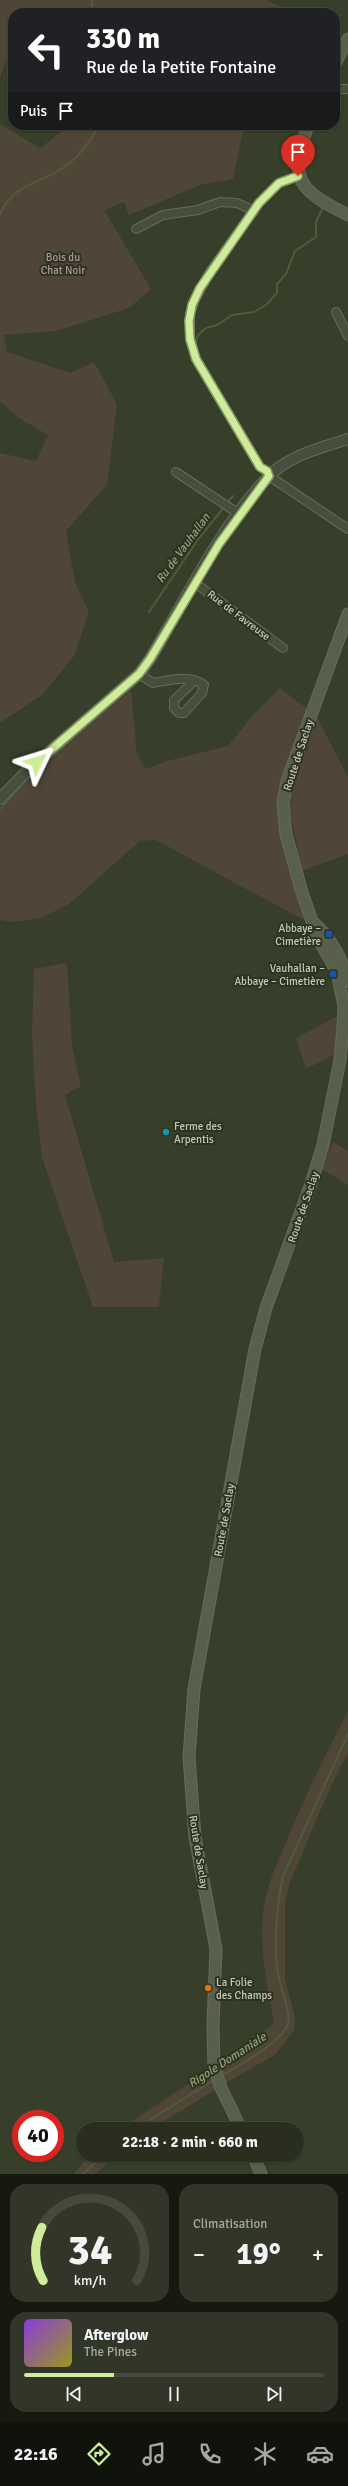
<!DOCTYPE html>
<html lang="fr">
<head>
<meta charset="utf-8">
<style>
	body { margin:0; font-family:Signika,sans-serif; background:#313628; color:#f1f3f6; height:100vh; display:flex; flex-direction:column; font-size:15px; white-space:nowrap }
	* { box-sizing:border-box; margin:0 }
	p { font-size:13px; color:#a5a8a4 }
	.icon { flex:none; width:22px; height:22px; fill:none; stroke:currentColor; stroke-width:2; stroke-linecap:round; stroke-linejoin:round }
	.map { position:relative; height:2174px; overflow:hidden }
	.panel { display:flex; flex-direction:column; gap:10px; padding:10px; background:#171911; flex:1 }
	.panel>* { flex:none }
	.hud { position:absolute; left:8px; top:8px; width:332px; height:122px; border-radius:16px; box-shadow:0 1px 3px #0004,0 0 0 1px #454a3d; background:#202124; color:#fff; overflow:hidden }
	.speed { position:absolute; left:12px; top:2110px; display:flex; gap:8px; font-size:20px; font-weight:700; text-align:center }
	.speed>* { display:grid; place-content:center; width:52px; height:52px; border-radius:50%; background:#292e1f; box-shadow:0 1px 3px #0004,0 0 0 1px #454a3d; line-height:1 }
	.speed .limit { border:6px solid #d22; background:#fff; color:#111 }
	.pin { position:absolute; display:grid; place-items:center; width:34px; height:34px; color:#fff; margin:-41px -17px; border-radius:50% 50% 50% 0; rotate:-45deg; box-shadow:0 0 4px #0007 }
	.pin .icon { rotate:45deg }
	.me { position:absolute; width:44px; margin:-22px; rotate:49deg; stroke-linejoin:round; filter:drop-shadow(0 0 3px #0008) }
	.turn { display:flex; align-items:center; gap:14px; height:84px; padding:0 12px; font-size:18px }
	.turn .icon { width:52px; height:52px; stroke-width:2.5 }
	.turn b { display:block; font-size:28px; line-height:34px }
	.then { display:flex; align-items:center; height:38px; padding:0 12px; background:#0003; gap:8px; font-size:15px }
	.big { font-size:30px; font-weight:700; line-height:1.1 }
	.panel .card { flex:1; display:flex; flex-direction:column; justify-content:center; gap:6px; min-width:0; padding:0 14px; border-radius:16px; background:#313628 }
	.panel .dial { align-items:center; gap:0 }
	.dial svg { height:104px; overflow:visible; fill:none; stroke:#454a3d; stroke-width:7; stroke-linecap:round; text-anchor:middle }
	.dial text { fill:#f1f3f6; stroke:none }
	.song { display:flex; align-items:center; gap:12px }
	.cover { width:48px; height:48px; border-radius:6px; background:linear-gradient(135deg,hsl(270 70% 55%),hsl(60 70% 35%)) }
	.played { height:4px; border-radius:2px; background:linear-gradient(90deg,#ceec9a 30%,#454a3d 30%) }
	.keys { display:flex; justify-content:space-around; direction:ltr }
	.heat { display:flex; justify-content:space-between; align-items:center; font-size:22px; direction:ltr }
	.panel .tiles { flex:1; display:grid; gap:10px; grid-template-columns:1fr 1fr }
	.card:last-child { grid-column:span 2 }
	.trip { position:absolute; left:76px; top:2122px; width:228px; height:40px; border-radius:20px; background:#292e1f; box-shadow:0 1px 3px #0004,0 0 0 1px #454a3d; font-weight:700; line-height:40px; text-align:center }
	.tabs { display:flex; height:64px; justify-content:space-around; align-items:center; background:#10120c; color:#a5a8a4 }
	.tabs .icon { width:28px; height:28px }
	.tabs .active { color:#ceec9a }
	.tabs b { font-size:18px; color:#f1f3f6 }
	.map>svg:first-child { display:block }
	.green { fill:#4f4638 }
	.lines { fill:none; stroke-linecap:round; stroke-linejoin:round }
	.stream { stroke:#505c39; stroke-width:2 }
	.minor-casing { stroke:#666c5a; stroke-width:10 }
	.tertiary-casing { stroke:#666c5a; stroke-width:12 }
	.secondary-casing { stroke:#666c5a; stroke-width:13 }
	.minor { stroke:#484e3c; stroke-width:8 }
	.tertiary { stroke:#484e3c; stroke-width:10 }
	.secondary { stroke:#58604b; stroke-width:11 }
	.route-casing { stroke:#869964; stroke-width:10 }
	.route { stroke:#ceec9a; stroke-width:7 }
	.transit-dot { fill:#1a4fb4; stroke:#2d3321; stroke-width:1.5 }
	.culture-dot { fill:#0f9aa8; stroke:#2d3321; stroke-width:1.5 }
	.food-dot { fill:#e8710a; stroke:#2d3321; stroke-width:1.5 }
	.labels { text-anchor:middle; stroke-width:4; stroke-linejoin:round; paint-order:stroke }
	.park-label { font-size:11px; fill:#b19696; stroke:#2d3321 }
	.street-label { font-size:11px; fill:#c3c9b9; stroke:#2d3321 }
	.poi-label { font-size:11px; fill:#c3c9b9; stroke:#2d3321; text-anchor:end }
	.water-label { font-size:12px; font-style:italic; fill:#94a376; stroke:#2d3321 }
</style>
</head>
<body>
<div class="map">
<svg width="348" height="2174" viewBox="0 0 348 2174">
	<rect width="100%" height="100%" fill="#373e29"/>
	<!-- green -->
	<g class="green">
		<path d="M0,0H266L294,13H13V41L0,77Z"/>
		<path d="M0,124L40,148L70,125H244L233,179L200,185L129,215L124,202L104,210L151,289L129,308L56,331L4,335L7,352L70,373L94,362L117,404L107,485L66,531L75,582L89,612L74,656L42,695L0,723V453L36,461L48,435L19,418L0,401Z"/>
		<path d="M280,688L309,710L284,807L306,919L300,918L156,840L140,841L69,904L41,918L12,922L0,920V809L43,766L131,690L137,755L146,769L167,761L228,746L253,715Z"/>
		<path d="M317,717L348,777V854L302,871L289,805L292,801L289,799L293,780L304,752L309,750L307,743Z"/>
		<path d="M67,963L72,1046L81,1086L65,1095L114,1262L164,1258L159,1307H93L42,1157L36,1106L32,1034L34,969Z"/>
		<path d="M340,1015L335,1054L306,1069L296,1038Z"/>
		<path d="M333,1142L348,1151V1185L322,1169Z"/>
		<path d="M348,1711V1753L330,1788L290,1882L285,1902V1979L295,2016L294,2030L276,2054L224,2084L217,2064L248,2046L274,2023C267,1984 257,1940 265,1900C269,1879 279,1859 287,1840C305,1796 326,1754 348,1711Z"/>
		<path d="M209,2070L217,2089L151,2129H120Z"/>
		<path d="M91,2155H117L95,2174H73Z"/>
	</g>
	<g class="lines">
		<!-- stream -->
		<g class="stream">
			<path d="M92,0L93,13"/>
			<path d="M0,214C14,185 32,186 58,171C76,161 89,144 99,125"/>
			<path d="M195,344L198,335L206,328L217,325L232,315L254,312L266,305L277,293V284L286,274L295,251L316,237V222L323,207"/>
			<path d="M226,504L233,496"/>
			<path d="M149,612L197,541L224,507"/>
			<path d="M0,809L33,773"/>
			<path d="M221,2076C238,2066 281,2043 288,2024C292,2013 278,1983 277,1968C274,1940 277,1903 283,1876L348,1734"/>
			<path d="M135,2129L214,2080"/>
			<path d="M83,2174L103,2155"/>
		</g>
		<defs>
			<g id="minor">
				<path d="M335,89H348"/>
				<path d="M299,176L279,183L259,203L210,272L195,299L190,314V339L196,359L260,467L267,471L269,476L348,529"/>
				<path d="M136,229L163,215L198,210L220,202L237,203L254,211"/>
				<path d="M336,312L348,336"/>
				<path d="M176,472L239,514"/>
				<path d="M195,583L283,648"/>
				<path d="M139,674L153,683C170,680 190,674 204,685L202,693L184,713H179L174,708V700L194,681"/>
			</g>
			<path id="tertiary" d="M0,799L26,772L139,674L150,659C185,601 221,525 268,477C289,455 321,448 348,439"/>
			<g id="secondary">
				<path d="M335,64L348,39"/>
				<path d="M308,125C289,180 297,189 348,215"/>
				<path d="M314,923C331,938 342,959 348,981"/>
				<path d="M241,2129L221,2088L214,2066L213,2025L216,1949L195,1837L189,1757L194,1689L255,1349L266,1308L312,1181L323,1145L340,1060L343,1028L344,1006L337,972L317,936L301,889L286,834L283,803L287,781L348,614"/>
				<path d="M253,2155L261,2174"/>
			</g>
		</defs>
		<!-- minor casing -->
		<use href="#minor" class="minor-casing"/>
		<!-- tertiary casing -->
		<use href="#tertiary" class="tertiary-casing"/>
		<!-- secondary casing -->
		<use href="#secondary" class="secondary-casing"/>
		<!-- minor -->
		<use href="#minor" class="minor"/>
		<!-- tertiary -->
		<use href="#tertiary" class="tertiary"/>
		<!-- secondary -->
		<use href="#secondary" class="secondary"/>
	</g>
	<g class="lines">
		<defs>
			<path id="route" d="M37,762L139,674L150,659L219,544L269,476L267,471L260,467L196,359L190,339L189,321L192,305L200,288L259,203L279,183L298,176"/>
		</defs>
		<!-- route casing -->
		<use href="#route" class="route-casing"/>
		<!-- route -->
		<use href="#route" class="route"/>
	</g>
	<!-- markers -->
	<g class="transit-dot">
		<rect x="325" y="930" width="8" height="8" rx="2"/>
		<rect x="329" y="970" width="8" height="8" rx="2"/>
	</g>
	<circle class="culture-dot" cx="166" cy="1132" r="4"/>
	<circle class="food-dot" cx="208" cy="1988" r="4"/>
	<g class="labels">
		<!-- park labels -->
		<g class="park-label">
			<text x="63" y="261">Bois du<tspan x="63" dy="13">Chat Noir</tspan></text>
		</g>
		<!-- street labels -->
		<g class="street-label">
			<text transform="translate(239 615) rotate(37)" y="4">Rue de Favreuse</text>
			<text transform="translate(298 755) rotate(-72)" y="4">Route de Saclay</text>
			<text transform="translate(303 1207) rotate(-71)" y="4">Route de Saclay</text>
			<text transform="translate(224 1520) rotate(-80)" y="4">Route de Saclay</text>
			<text transform="translate(199 1852) rotate(81)" y="4">Route de Saclay</text>
		</g>
		<!-- poi labels -->
		<g class="poi-label">
			<text x="321" y="932">Abbaye –<tspan x="321" dy="13">Cimetière</tspan></text>
			<text x="325" y="972">Vauhallan –<tspan x="325" dy="13">Abbaye – Cimetière</tspan></text>
			<text x="174" y="1130" text-anchor="start">Ferme des<tspan x="174" dy="13">Arpentis</tspan></text>
			<text x="216" y="1986" text-anchor="start">La Folie<tspan x="216" dy="13">des Champs</tspan></text>
		</g>
		<!-- water labels -->
		<g class="water-label">
			<text transform="translate(183 548) rotate(-54)" y="4">Ru de Vauhallan</text>
			<text transform="translate(227 2060) rotate(-33)" y="4">Rigole Domaniale</text>
		</g>
	</g>
</svg>
<div class="speed"><div class="limit">40</div></div>
<div class="pin" style="left:298px;top:176px;background:#d93025"><svg class="icon" aria-label="arrive" viewBox="0 0 24 24"><path d="M6 21V4h12l-3 4 3 4H6"/></svg></div>
<svg class="me" style="left:37px;top:762px" viewBox="-20 -20 40 40"><path d="M0-17L14 15 0 8-14 15z" fill="#ceec9a" stroke="#fff" stroke-width="4"/></svg>
<div class="trip">22:18 · 2 min · 660 m</div>
<div class="hud">
<div class="turn"><svg class="icon" aria-label="left" viewBox="0 0 24 24"><path d="M17 20v-9H6M10 6l-5 5 5 5"/></svg><div><b>330 m</b>Rue de la Petite Fontaine</div></div>
<div class="then">Puis<svg class="icon" aria-label="arrive" viewBox="0 0 24 24"><path d="M6 21V4h12l-3 4 3 4H6"/></svg></div>
</div>
</div>
<section class="panel">
<div class="tiles">
<div class="card dial"><svg viewBox="0 0 100 80">
<path d="M14 69A42 42 0 1 1 86 69"/>
<path d="M14 69A42 42 0 0 1 13 28" stroke="#ceec9a"/>
<text x="50" y="56" font-size="32" font-weight="700">34</text>
<text x="50" y="72" font-size="11">km/h</text>
</svg></div>
<div class="card"><p>Climatisation</p>
<div class="heat"><a>−</a><b class="big">19°</b><a>+</a></div>
</div>
<div class="card">
<div class="song"><i class="cover"></i><div><b>Afterglow</b><p>The Pines</p></div></div>
<div class="played"></div>
<div class="keys"><svg class="icon" aria-label="previous" viewBox="0 0 24 24"><path d="M18 5L8 12l10 7zM5 5v14"/></svg><svg class="icon" aria-label="pause" viewBox="0 0 24 24"><path d="M8 5v14M16 5v14"/></svg><svg class="icon" aria-label="next" viewBox="0 0 24 24"><path d="M6 5l10 7-10 7zM19 5v14"/></svg></div>
</div>
</div>
</section>
<nav class="tabs">
<b>22:16</b>
<svg class="icon active" aria-label="directions" viewBox="0 0 24 24"><path d="M12 3l9 9-9 9-9-9zM9 14v-3h6M13 9l2 2-2 2"/></svg>
<svg class="icon" aria-label="music" viewBox="0 0 24 24"><path d="M9 18V5l10-2v13"/><circle cx="6" cy="18" r="3"/><circle cx="16" cy="16" r="3"/></svg>
<svg class="icon" aria-label="phone" viewBox="0 0 24 24"><path d="M5 4h4l2 5-3 2q2 4 5 5l2-3 5 2v4C11 20 4 13 5 4z"/></svg>
<svg class="icon" aria-label="climate" viewBox="0 0 24 24"><path d="M12 3v18M4 7l16 10M4 17L20 7"/></svg>
<svg class="icon" aria-label="car" viewBox="0 0 24 24"><path d="M5 17H2v-5l4-1 3-4h7l3 4 3 1v5h-3M9 17h6M6 11h13"/><circle cx="7" cy="17" r="2"/><circle cx="17" cy="17" r="2"/></svg>
</nav>
</body>
</html>
